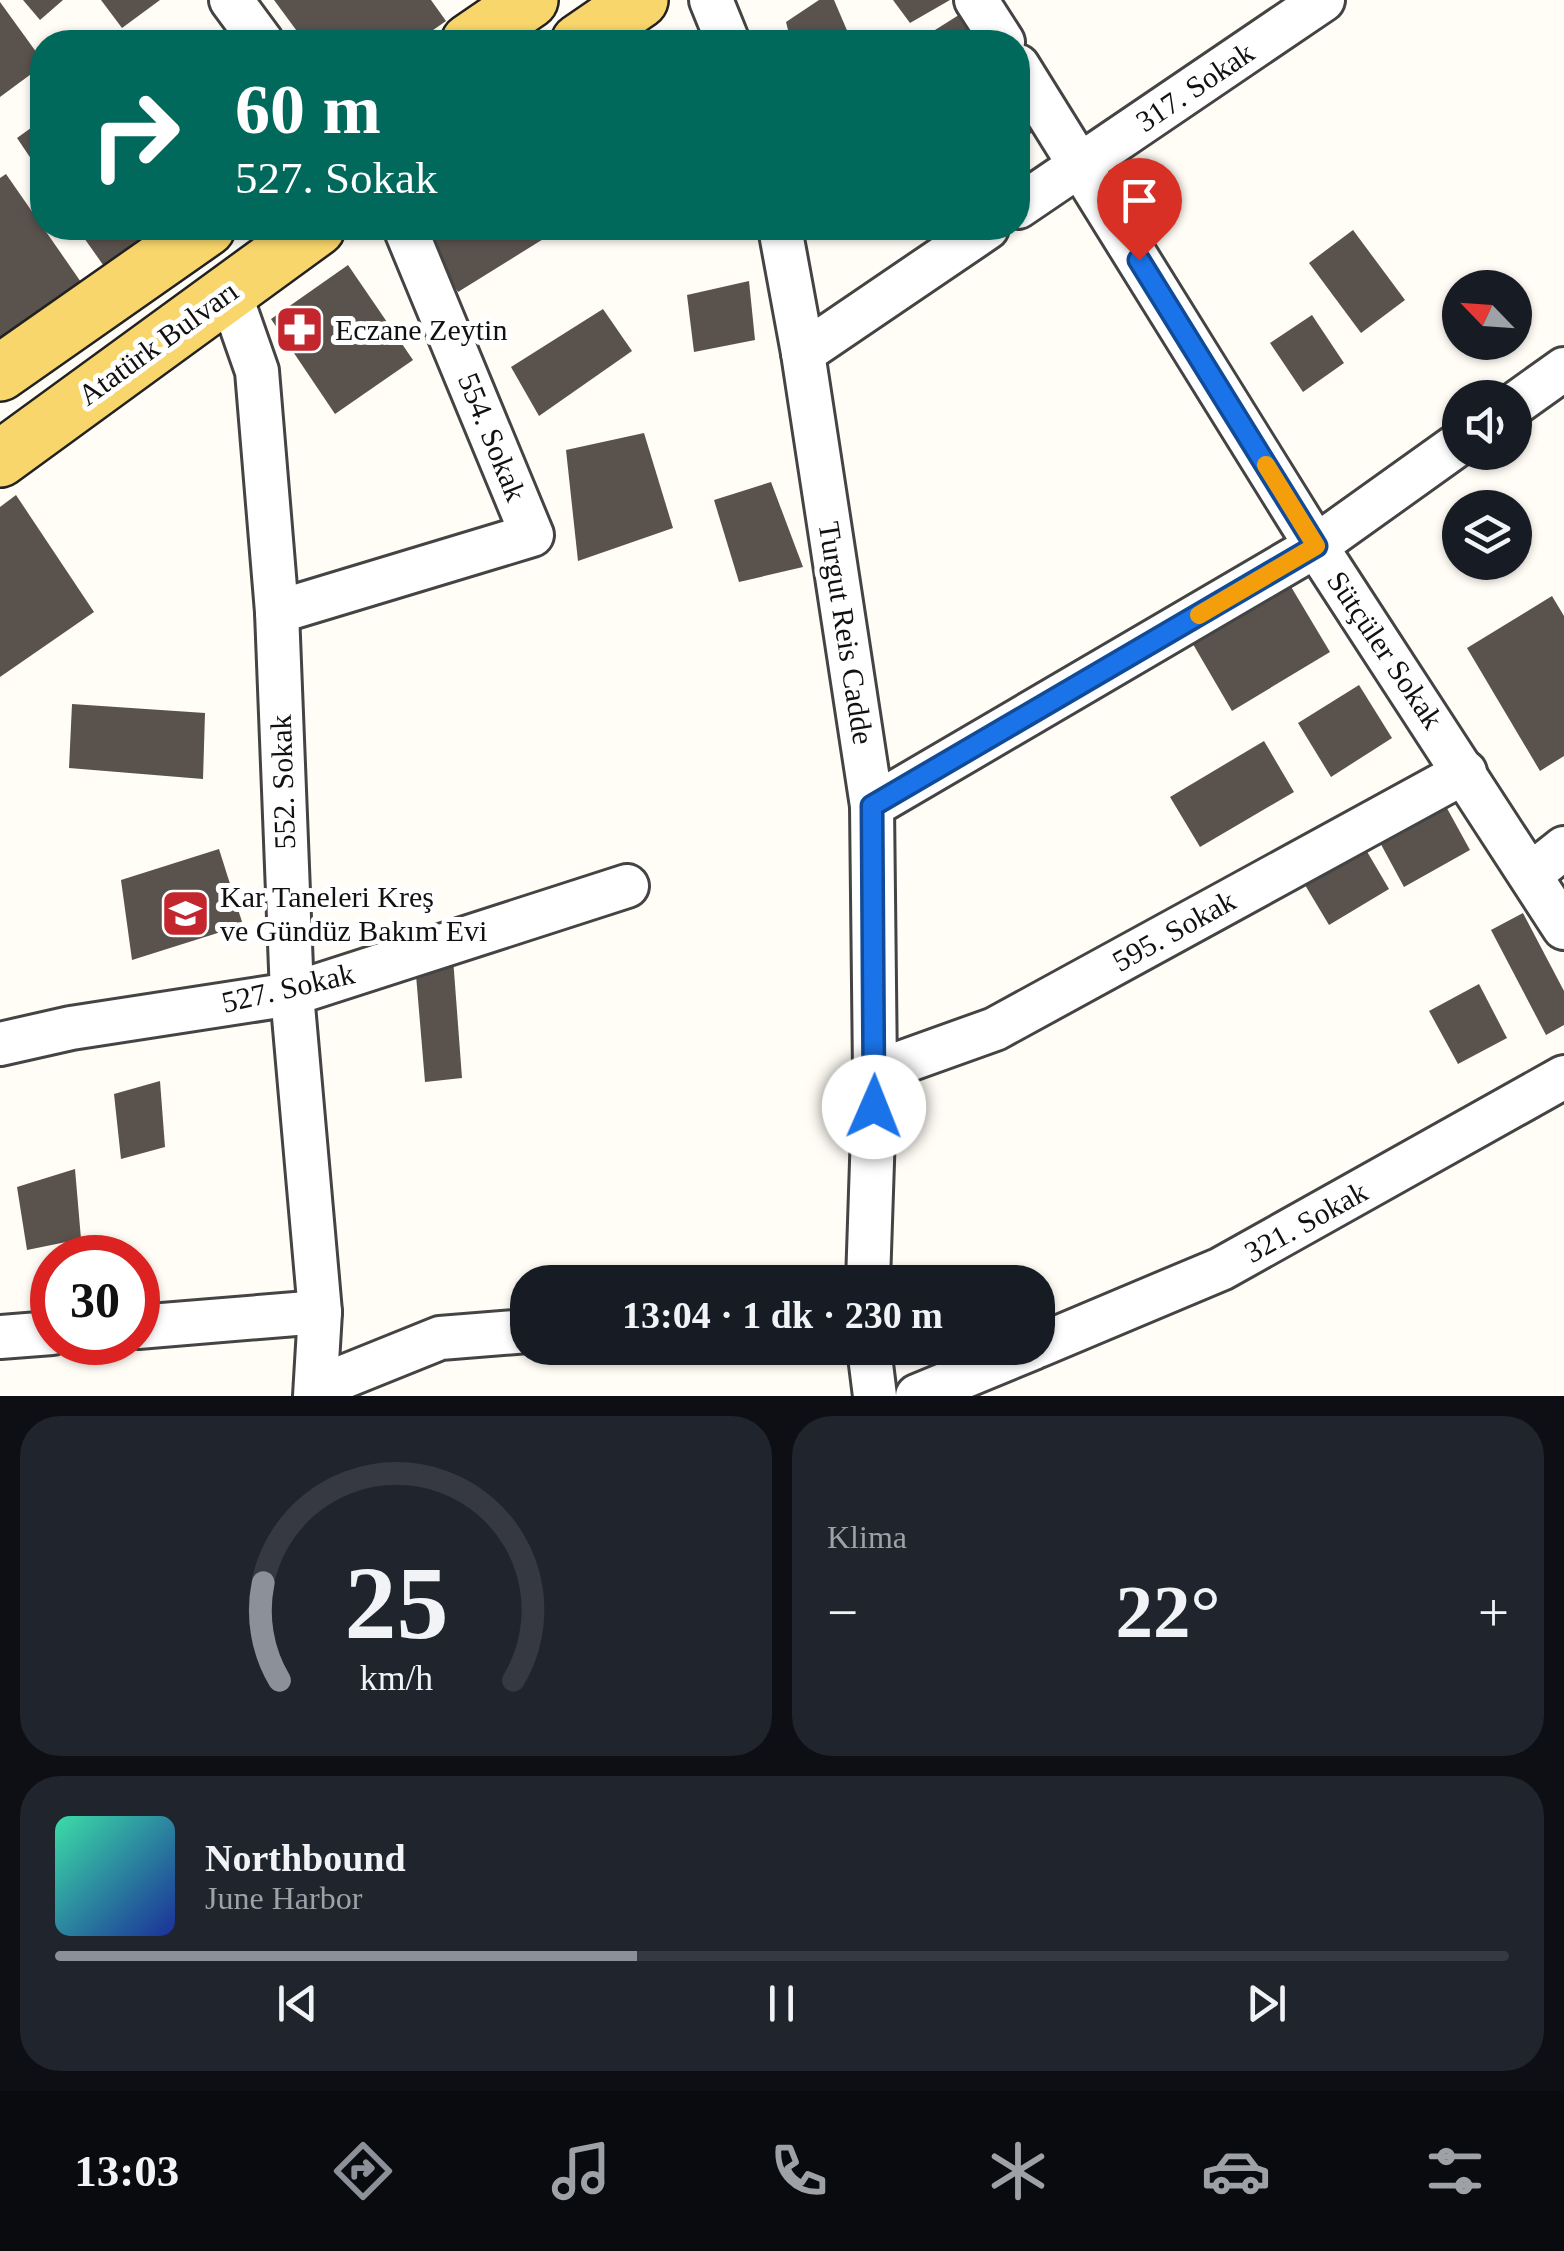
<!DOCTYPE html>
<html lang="tr">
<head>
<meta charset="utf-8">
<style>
	body { margin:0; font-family:Georgia,serif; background:#20242c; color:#f1f3f6; height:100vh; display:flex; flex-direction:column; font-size:38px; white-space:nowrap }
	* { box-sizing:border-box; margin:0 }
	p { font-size:32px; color:#9ea1a6 }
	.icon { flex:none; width:55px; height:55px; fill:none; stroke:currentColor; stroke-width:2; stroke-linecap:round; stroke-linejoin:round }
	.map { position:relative; height:1396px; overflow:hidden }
	.sheet { display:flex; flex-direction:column; gap:20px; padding:20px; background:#0d0f14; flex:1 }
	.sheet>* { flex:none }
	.hud { position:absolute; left:30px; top:30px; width:1000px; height:210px; border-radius:40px; box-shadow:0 2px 8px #0004; background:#00695c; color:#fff; overflow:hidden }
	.needle { width:65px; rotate:295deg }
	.buttons { position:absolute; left:1442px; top:270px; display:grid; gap:20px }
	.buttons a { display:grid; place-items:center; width:90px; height:90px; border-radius:50%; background:#171b24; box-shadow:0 2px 8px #0004; font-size:50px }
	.speed { position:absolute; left:30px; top:1235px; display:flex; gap:20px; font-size:50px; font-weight:700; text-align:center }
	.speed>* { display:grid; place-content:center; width:130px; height:130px; border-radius:50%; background:#171b24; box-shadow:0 2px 8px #0004; line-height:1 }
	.speed .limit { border:15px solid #d22; background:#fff; color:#111 }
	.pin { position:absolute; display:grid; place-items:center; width:85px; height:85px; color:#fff; margin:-102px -42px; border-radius:50% 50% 50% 0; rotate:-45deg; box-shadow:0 0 10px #0007 }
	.pin .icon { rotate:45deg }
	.me { position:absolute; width:110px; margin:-55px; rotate:1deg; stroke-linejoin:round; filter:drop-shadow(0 0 8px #0008) }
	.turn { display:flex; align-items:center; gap:35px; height:210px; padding:0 40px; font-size:45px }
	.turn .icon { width:130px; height:130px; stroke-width:2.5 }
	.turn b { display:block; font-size:70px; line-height:85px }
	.big { font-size:75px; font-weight:700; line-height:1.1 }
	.sheet .widget { flex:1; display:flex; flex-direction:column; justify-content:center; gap:15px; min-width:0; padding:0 35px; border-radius:40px; background:#20242c }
	.sheet .dial { align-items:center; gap:0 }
	.dial svg { height:260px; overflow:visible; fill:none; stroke:#363941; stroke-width:7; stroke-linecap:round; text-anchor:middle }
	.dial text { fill:#f1f3f6; stroke:none }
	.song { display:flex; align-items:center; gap:30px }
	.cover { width:120px; height:120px; border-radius:15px; background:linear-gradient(135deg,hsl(160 70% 55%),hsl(230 70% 35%)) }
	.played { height:10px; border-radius:5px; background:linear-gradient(90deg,#8c9099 40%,#363941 40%) }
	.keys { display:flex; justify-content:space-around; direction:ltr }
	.heat { display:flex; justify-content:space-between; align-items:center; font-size:55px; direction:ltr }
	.sheet .tiles { flex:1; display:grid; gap:20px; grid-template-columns:1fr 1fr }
	.widget:last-child { grid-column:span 2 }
	.trip { position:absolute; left:510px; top:1265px; width:545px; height:100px; border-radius:40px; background:#171b24; box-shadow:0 2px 8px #0004; font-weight:700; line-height:100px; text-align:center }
	.tab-bar { display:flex; height:160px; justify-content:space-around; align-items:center; background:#090b0e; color:#9ea1a6 }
	.tab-bar .icon { width:70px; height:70px }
	.tab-bar .on { color:#8c9099 }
	.tab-bar b { font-size:45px; color:#f1f3f6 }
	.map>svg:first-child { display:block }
	.building { fill:#5a524d }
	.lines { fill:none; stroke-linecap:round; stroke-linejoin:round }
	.minor-casing { stroke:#444; stroke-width:48 }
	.major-casing { stroke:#222; stroke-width:60 }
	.minor { stroke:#fff; stroke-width:42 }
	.major { stroke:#f9d66b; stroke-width:55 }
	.route-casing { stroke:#114b97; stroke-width:25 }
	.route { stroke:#1a73e8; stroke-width:18 }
	.slow { stroke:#f59e0b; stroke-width:18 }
	.labels { text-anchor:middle; stroke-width:10; stroke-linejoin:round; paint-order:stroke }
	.street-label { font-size:30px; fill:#111; stroke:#fff }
	.poi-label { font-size:30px; fill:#111; stroke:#fff; text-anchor:start }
</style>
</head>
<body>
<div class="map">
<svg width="1564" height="1396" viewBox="0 0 1564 1396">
	<rect width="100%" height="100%" fill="#fffdf5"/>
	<!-- building -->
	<g class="building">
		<path d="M23,0H63L40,20Z"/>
		<path d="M101,0H160L122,28Z"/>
		<path d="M274,0H431L446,21L416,42H305Z"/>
		<path d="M819,0H834L852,42H791L786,22Z"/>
		<path d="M893,0H950L910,23Z"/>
		<path d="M0,2L42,60V66L0,97Z"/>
		<path d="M962,13L980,42H916Z"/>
		<path d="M1018,84L1042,126L1018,142Z"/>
		<path d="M42,120V175L17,138Z"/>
		<path d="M6,174L83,285L0,343V178Z"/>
		<path d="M77,228H168L106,269Z"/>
		<path d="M417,228H561L458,292Z"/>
		<path d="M1353,230L1405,300L1361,333L1309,263Z"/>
		<path d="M348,265L413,360L335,414L271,319Z"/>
		<path d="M749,281L755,340L694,352L687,295Z"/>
		<path d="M603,309L632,351L539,416L511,367Z"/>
		<path d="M1312,315L1344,363L1303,392L1270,343Z"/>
		<path d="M644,433L673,528L578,561L566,450Z"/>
		<path d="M771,482L803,567L739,582L714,500Z"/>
		<path d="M16,495L94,612L0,677V507Z"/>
		<path d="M1287,580L1330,652L1232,711L1190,639Z"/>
		<path d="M1552,596L1564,616V756L1540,771L1467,648Z"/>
		<path d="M1359,685L1392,738L1331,777L1298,723Z"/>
		<path d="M72,704L205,713L203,779L69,768Z"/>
		<path d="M1264,741L1294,792L1200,847L1170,797Z"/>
		<path d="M1443,801L1470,850L1404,887L1377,837Z"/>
		<path d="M1362,843L1389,889L1329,925L1302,880Z"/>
		<path d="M219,849L243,925L132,960L121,880Z"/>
		<path d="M1523,913L1564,991V1025L1546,1035L1491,930Z"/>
		<path d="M453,958L462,1078L425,1082L415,963Z"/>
		<path d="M1479,984L1507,1038L1458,1064L1429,1011Z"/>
		<path d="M160,1081L165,1147L121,1159L114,1094Z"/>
		<path d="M75,1169L81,1239L27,1250L17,1187Z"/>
	</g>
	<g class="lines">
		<defs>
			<g id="minor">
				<path d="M231,0L262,42"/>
				<path d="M711,0L728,42"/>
				<path d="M976,0L1003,42"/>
				<path d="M1018,66L1316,546L1564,928"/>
				<path d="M1018,207L1323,0"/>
				<path d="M780,228L803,353L872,806L875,1072L868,1282"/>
				<path d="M229,291L257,371L277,612L292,994L320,1312L315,1396"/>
				<path d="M803,353L987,228"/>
				<path d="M1515,404L1564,369"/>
				<path d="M277,612L532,535L405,228"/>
				<path d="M872,806L1316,546L1460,443"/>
				<path d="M1530,875L1564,848"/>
				<path d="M0,1044L71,1028L292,994L627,886"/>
				<path d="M875,1072L995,1029L1465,772"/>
				<path d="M138,1327L320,1312"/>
				<path d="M0,1337L52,1333"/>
				<path d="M1038,1346L1221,1269L1564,1077"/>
				<path d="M869,1348L875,1396"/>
				<path d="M316,1388L440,1338L528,1331"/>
				<path d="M917,1396L1033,1348"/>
			</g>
			<g id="major">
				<path d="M469,42L530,0"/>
				<path d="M579,42L640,0"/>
				<path d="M0,373L207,228"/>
				<path d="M0,459L317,228"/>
			</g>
		</defs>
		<!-- minor casing -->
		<use href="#minor" class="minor-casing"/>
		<!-- major casing -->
		<use href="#major" class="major-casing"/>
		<!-- minor -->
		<use href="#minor" class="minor"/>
		<!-- major -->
		<use href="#major" class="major"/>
	</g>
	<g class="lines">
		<defs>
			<path id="route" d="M874,1107L872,806L1316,546L1139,260"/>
		</defs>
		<!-- route casing -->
		<use href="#route" class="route-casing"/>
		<!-- route -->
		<use href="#route" class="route"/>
		<!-- slow -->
		<path class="slow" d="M1199,615L1316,546L1266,465"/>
	</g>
	<!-- icons -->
	<defs>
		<symbol id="pharmacy-square" viewBox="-11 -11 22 22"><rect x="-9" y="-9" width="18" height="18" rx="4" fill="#c4262e" stroke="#fff"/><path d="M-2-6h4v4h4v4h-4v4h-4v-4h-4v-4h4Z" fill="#fff"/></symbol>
		<symbol id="school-square" viewBox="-11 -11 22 22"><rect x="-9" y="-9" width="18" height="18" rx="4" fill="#c4262e" stroke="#fff"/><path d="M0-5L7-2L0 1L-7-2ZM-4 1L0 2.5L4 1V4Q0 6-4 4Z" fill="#fff"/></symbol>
	</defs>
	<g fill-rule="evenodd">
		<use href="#pharmacy-square" x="272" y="302" width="55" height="55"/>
		<use href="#school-square" x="158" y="886" width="55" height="55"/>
	</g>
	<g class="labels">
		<!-- street labels -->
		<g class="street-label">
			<text transform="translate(1195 87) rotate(-34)" y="10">317. Sokak</text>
			<text transform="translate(158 343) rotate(-36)" y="10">Atatürk Bulvarı</text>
			<text transform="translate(492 437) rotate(68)" y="10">554. Sokak</text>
			<text transform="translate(846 633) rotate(81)" y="10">Turgut Reis Cadde</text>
			<text transform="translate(1385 650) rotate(56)" y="10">Sütçüler Sokak</text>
			<text transform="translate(283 782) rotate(-92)" y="10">552. Sokak</text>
			<text transform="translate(1174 931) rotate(-29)" y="10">595. Sokak</text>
			<text transform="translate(288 988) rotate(-13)" y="10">527. Sokak</text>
			<text transform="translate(1306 1222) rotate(-29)" y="10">321. Sokak</text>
		</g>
		<!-- poi labels -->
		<g class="poi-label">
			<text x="335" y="340">Eczane Zeytin</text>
			<text x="220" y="907">Kar Taneleri Kreş<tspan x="220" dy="34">ve Gündüz Bakım Evi</tspan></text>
		</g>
	</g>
</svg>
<div class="buttons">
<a><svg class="needle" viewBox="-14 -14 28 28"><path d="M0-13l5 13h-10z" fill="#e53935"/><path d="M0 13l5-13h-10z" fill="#9ea1a6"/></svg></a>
<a><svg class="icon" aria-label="sound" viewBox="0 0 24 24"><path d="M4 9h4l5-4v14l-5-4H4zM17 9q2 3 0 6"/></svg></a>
<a><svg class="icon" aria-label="layers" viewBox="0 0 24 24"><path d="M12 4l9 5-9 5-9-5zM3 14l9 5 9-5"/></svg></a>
</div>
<div class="speed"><div class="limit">30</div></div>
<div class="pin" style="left:1139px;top:260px;background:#d93025"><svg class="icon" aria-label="arrive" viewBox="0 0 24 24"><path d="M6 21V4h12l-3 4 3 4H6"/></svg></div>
<svg class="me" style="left:874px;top:1107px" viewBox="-20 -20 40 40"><circle r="19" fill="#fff"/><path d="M0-13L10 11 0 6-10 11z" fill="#1a73e8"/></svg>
<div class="trip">13:04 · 1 dk · 230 m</div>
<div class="hud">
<div class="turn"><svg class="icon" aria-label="right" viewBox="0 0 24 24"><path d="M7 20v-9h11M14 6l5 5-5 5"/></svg><div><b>60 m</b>527. Sokak</div></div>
</div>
</div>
<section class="sheet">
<div class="tiles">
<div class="widget dial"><svg viewBox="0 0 100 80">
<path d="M14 69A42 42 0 1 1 86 69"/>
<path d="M14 69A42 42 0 0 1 9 39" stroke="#8c9099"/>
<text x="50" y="56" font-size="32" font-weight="700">25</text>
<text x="50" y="72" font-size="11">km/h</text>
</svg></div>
<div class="widget"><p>Klima</p>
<div class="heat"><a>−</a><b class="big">22°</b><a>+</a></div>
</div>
<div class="widget">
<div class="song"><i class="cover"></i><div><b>Northbound</b><p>June Harbor</p></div></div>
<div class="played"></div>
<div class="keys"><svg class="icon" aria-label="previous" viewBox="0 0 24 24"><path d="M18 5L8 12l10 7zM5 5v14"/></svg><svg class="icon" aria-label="pause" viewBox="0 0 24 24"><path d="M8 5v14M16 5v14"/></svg><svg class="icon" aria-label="next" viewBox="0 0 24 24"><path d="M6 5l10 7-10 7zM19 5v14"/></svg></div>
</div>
</div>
</section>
<nav class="tab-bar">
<b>13:03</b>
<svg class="icon on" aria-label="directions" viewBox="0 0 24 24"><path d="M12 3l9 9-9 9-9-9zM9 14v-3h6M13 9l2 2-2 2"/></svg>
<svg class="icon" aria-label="music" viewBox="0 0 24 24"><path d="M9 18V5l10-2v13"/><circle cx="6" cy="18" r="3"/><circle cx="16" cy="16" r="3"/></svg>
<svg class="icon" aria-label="phone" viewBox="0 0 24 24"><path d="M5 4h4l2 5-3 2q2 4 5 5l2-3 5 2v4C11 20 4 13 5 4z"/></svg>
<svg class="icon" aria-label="climate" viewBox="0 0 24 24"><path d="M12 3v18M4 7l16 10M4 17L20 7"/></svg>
<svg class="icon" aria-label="car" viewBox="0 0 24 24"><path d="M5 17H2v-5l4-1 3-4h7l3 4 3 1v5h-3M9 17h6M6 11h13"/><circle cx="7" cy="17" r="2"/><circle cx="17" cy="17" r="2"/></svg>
<svg class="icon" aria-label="filters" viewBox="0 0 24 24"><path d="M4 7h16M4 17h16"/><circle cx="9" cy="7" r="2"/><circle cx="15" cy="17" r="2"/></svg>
</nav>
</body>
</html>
